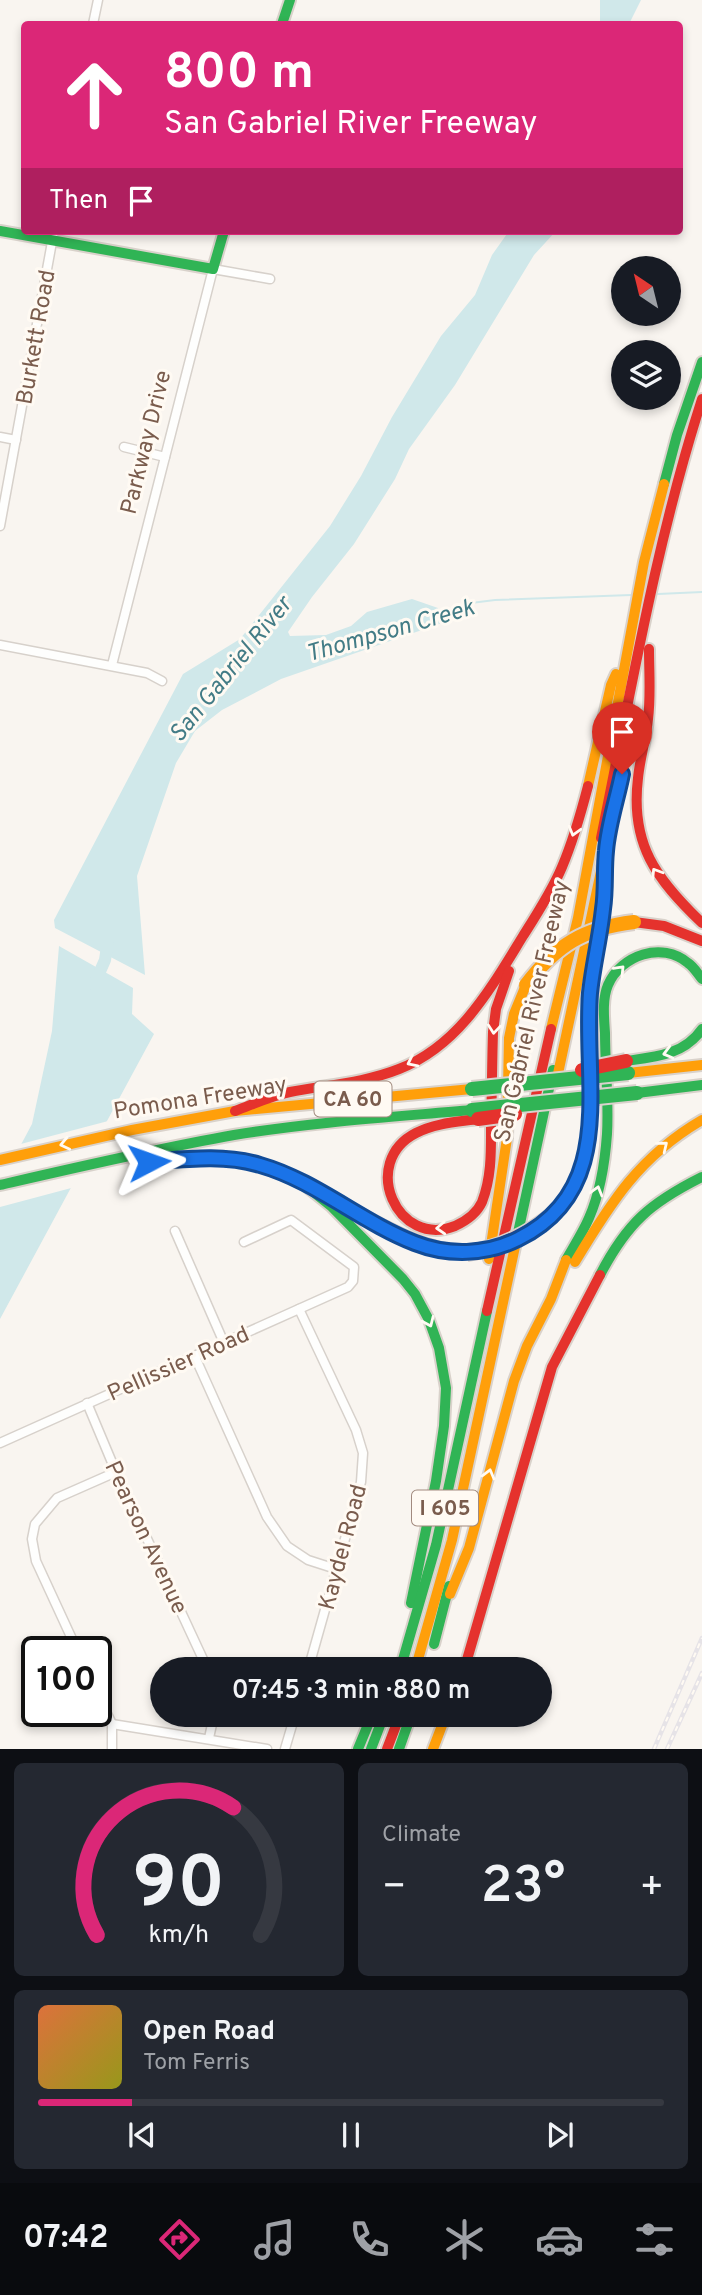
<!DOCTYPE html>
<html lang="en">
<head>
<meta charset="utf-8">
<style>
	body { margin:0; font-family:Overpass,sans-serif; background:#242831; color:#f1f3f6; height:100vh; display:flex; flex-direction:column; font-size:26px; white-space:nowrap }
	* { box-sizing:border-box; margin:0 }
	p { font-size:23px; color:#9ea1a6 }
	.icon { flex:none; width:38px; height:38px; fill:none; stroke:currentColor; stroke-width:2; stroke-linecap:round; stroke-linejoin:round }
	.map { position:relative; height:1749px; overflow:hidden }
	.sheet { display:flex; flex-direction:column; gap:14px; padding:14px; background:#0d0f14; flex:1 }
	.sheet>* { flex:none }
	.guide { position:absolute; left:21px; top:21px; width:662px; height:214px; border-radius:7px; box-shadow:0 4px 10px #0003; background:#db2777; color:#fff; overflow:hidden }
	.needle { width:46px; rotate:325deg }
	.buttons { position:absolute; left:611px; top:256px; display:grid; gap:14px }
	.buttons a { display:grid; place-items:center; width:70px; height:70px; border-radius:50%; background:#171b24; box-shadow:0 4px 10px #0003; font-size:35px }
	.speed { position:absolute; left:21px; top:1636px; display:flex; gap:14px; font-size:35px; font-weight:700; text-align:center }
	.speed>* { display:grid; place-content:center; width:91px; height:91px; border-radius:50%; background:#171b24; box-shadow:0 4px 10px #0003; line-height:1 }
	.speed .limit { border:4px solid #111; border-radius:10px; background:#fff; color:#111 }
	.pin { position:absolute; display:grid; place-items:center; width:60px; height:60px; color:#fff; margin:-72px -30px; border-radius:50% 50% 50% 0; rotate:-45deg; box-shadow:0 0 7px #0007 }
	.pin .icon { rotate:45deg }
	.me { position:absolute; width:77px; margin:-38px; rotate:86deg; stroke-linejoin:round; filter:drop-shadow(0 0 5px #0008) }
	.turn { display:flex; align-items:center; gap:24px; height:147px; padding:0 28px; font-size:32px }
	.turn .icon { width:91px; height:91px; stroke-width:2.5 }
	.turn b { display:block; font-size:49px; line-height:60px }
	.then { display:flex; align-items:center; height:66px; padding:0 28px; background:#0003; gap:14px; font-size:26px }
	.big { font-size:52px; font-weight:600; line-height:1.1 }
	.sheet .tile { flex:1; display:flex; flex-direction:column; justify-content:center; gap:10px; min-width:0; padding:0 24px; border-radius:10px; background:#242831 }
	.sheet .dial { align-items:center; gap:0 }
	.dial svg { height:182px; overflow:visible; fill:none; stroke:#363941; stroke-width:7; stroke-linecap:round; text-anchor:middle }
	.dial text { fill:#f1f3f6; stroke:none }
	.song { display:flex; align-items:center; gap:21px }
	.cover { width:84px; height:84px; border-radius:10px; background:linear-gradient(135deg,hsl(20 70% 55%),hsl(60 70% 35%)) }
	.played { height:7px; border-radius:4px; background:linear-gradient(90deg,#db2777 15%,#363941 15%) }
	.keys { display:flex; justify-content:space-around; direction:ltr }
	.heat { display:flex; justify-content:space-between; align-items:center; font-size:38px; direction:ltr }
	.sheet .tiles { flex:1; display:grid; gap:14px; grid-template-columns:1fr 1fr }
	.tile:last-child { grid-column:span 2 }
	.trip { position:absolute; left:150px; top:1657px; width:402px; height:70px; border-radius:35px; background:#171b24; box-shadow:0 4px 10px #0003; font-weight:600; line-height:70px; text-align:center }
	.tab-bar { display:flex; height:112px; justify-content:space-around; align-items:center; background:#090b0e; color:#9ea1a6 }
	.tab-bar .icon { width:49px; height:49px }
	.tab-bar .on { color:#db2777 }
	.tab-bar b { font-size:32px; color:#f1f3f6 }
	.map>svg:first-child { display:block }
	.water { fill:#d0e8ea }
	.pier { fill:#f9f5f0 }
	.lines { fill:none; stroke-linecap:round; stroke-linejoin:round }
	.stream { stroke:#d0e8ea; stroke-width:2 }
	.river { stroke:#d0e8ea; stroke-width:12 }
	.street-casing { stroke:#d7d1cb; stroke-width:11 }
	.fast-casing { stroke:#d9d2cb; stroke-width:14 }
	.slow-casing { stroke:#d9d2cb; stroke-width:14 }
	.jam-casing { stroke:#d9d2cb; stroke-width:14 }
	.street { stroke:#fefefd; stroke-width:8 }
	.fast { stroke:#30b455; stroke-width:10 }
	.slow { stroke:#ff9f0a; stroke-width:10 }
	.jam { stroke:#e5322d; stroke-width:10 }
	.rail-casing { stroke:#e6e3e7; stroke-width:4.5 }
	.rail { stroke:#fffaf3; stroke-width:2; stroke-dasharray:5; stroke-linecap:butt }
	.fast-bridge-casing { stroke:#dad1cc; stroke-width:18; stroke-linecap:butt }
	.slow-bridge-casing { stroke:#dad1cc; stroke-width:18; stroke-linecap:butt }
	.jam-bridge-casing { stroke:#dad1cc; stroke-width:18; stroke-linecap:butt }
	.fast-bridge { stroke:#30b455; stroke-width:14 }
	.slow-bridge { stroke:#ff9f0a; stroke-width:14 }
	.jam-bridge { stroke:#e5322d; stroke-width:14 }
	.oneway { stroke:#fffaf3 }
	.route-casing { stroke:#114b97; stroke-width:18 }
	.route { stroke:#1a73e8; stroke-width:12 }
	.labels { text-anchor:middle; stroke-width:6; stroke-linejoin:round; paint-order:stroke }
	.shield { fill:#fffaf3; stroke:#a28b7f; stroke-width:2 }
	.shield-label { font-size:21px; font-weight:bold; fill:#7a5c4d }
	.street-label { font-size:23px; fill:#7a5c4d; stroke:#fffaf3 }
	.water-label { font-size:24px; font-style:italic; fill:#437c86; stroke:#fffaf3 }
</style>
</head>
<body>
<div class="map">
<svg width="702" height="1749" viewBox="0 0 702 1749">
	<rect width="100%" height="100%" fill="#f9f5f0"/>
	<!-- water -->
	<g class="water">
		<path d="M600,0H641L629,24H600Z"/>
		<path d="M509,231H556L534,255L455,385L409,449L395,479L354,544L312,597L288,632L290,636L326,635L351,626L367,612L412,599L438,608L442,623L281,679L222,710L195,731L176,763L137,876L145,975L55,928L54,920L183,674L240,639L330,526L361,476L392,417L441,336L475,295L492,255Z"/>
		<path d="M59,946L133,988L132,1014L154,1034L0,1319V1184L32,1124L52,1031Z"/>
	</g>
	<!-- pier -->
	<path class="pier" d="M112,1120L75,1187L0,1207V1177L17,1145Z"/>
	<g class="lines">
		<!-- stream -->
		<g class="stream">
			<path d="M658,594L702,592"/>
			<path d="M439,613L471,603L495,600L631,595"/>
		</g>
		<!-- river -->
		<path class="river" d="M94,985L105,960L108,940"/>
		<defs>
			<g id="street">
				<path d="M93,24L98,0"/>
				<path d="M0,437L16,440"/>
				<path d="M124,447L165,457"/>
				<path d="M0,526L54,231"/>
				<path d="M0,645L147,673L162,681"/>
				<path d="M112,665L213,269L270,279"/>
				<path d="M175,1231L224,1343"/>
				<path d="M299,1309L356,1430L363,1453L361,1482L308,1670"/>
				<path d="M195,1357L267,1517L287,1546L308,1560L336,1569"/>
				<path d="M87,1403L116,1472L208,1670"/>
				<path d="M0,1443L299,1309L348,1287L353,1281L354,1267L291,1220L244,1242"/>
				<path d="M78,1652L36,1561L32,1539L35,1524L57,1498L116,1472"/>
				<path d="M96,1691L112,1724V1749"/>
				<path d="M112,1724L267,1749"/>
				<path d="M209,1738L214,1715"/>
				<path d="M285,1749L295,1715"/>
			</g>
			<g id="fast">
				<path d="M282,24L290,0"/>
				<path d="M0,231L213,269L224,231"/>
				<path d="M664,484L677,435L702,362"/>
				<path d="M626,1061C655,1057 684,1055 702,1029"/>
				<path d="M637,1093L702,1085"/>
				<path d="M301,1182L331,1206L403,1279L415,1294L429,1320L439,1348L446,1388L444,1426L436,1481L411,1603"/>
				<path d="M0,1185C78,1167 155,1149 234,1135C313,1122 393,1117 472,1110"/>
				<path d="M516,1242L553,1070"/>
				<path d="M566,1260C574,1246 583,1232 589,1218C600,1193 605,1162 607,1134C609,1101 605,1066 605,1033C604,1018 602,999 608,985C621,955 662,941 688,963C694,967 698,974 702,979"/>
				<path d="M600,1275C627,1223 650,1203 702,1177"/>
				<path d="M434,1644L449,1586"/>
				<path d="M400,1670L436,1545L487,1311"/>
				<path d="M358,1749L372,1715"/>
				<path d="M371,1749L384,1715"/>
				<path d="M399,1749L411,1715"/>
			</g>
			<g id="slow">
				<path d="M588,786L611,685L616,674"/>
				<path d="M551,1029L578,918L644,562L664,484"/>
				<path d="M628,1073L702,1065"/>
				<path d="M556,1083L610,829"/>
				<path d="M134,1159C158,1163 181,1159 204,1158C241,1157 275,1170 308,1186"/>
				<path d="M0,1160L132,1130L235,1111L472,1089"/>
				<path d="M557,1211C610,1139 584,1086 589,1005C591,966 602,928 604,889"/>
				<path d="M489,1259L507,1138L509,1038L514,1014L526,985"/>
				<path d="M575,1262C611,1202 640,1156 702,1120"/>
				<path d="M450,1594L469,1548L514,1381L527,1346L551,1299L566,1260"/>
				<path d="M415,1670L452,1540L516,1242"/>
				<path d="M433,1749L446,1715"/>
			</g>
			<g id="jam">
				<path d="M649,649C649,672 651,696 648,719C646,739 640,758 638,778C630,844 656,879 702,923"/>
				<path d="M601,838C631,691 656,542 702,399"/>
				<path d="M634,922L664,926L702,941"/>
				<path d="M235,1111C254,1104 270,1096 290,1092C326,1085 364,1083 399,1069C459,1046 491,988 523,936C537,914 552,891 562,867C573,841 581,813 588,786"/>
				<path d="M478,1119C457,1122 435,1123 416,1133C359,1162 397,1249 455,1226C466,1221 477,1213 482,1202C492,1176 491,1150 491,1123C492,1093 492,1062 493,1032L496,1009L509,971"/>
				<path d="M326,1195C374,1220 412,1246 467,1253"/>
				<path d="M487,1311L551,1029"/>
				<path d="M464,1670L552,1367L600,1275"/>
				<path d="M387,1749L400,1715"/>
			</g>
		</defs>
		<!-- street casing -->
		<use href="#street" class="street-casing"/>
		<!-- fast casing -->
		<use href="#fast" class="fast-casing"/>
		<!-- slow casing -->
		<use href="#slow" class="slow-casing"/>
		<!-- jam casing -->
		<use href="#jam" class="jam-casing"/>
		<!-- street -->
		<use href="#street" class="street"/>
		<!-- fast -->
		<use href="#fast" class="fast"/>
		<!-- slow -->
		<use href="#slow" class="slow"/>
		<!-- jam -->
		<use href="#jam" class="jam"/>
		<defs>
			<g id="rail">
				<path d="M654,1749L702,1638"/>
				<path d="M667,1749L702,1673"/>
			</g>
		</defs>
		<!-- rail casing -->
		<use href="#rail" class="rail-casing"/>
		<!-- rail -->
		<use href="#rail" class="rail"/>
		<defs>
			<g id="fast-bridge">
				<path d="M472,1089L628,1073"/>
				<path d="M472,1110L637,1093"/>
			</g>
			<path id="slow-bridge" d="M526,985C556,945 584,928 634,922"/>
			<g id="jam-bridge">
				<path d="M582,1070L626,1061"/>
				<path d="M478,1119L515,1114"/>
				<path d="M467,1253C502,1248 530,1234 557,1211"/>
			</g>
		</defs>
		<!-- fast-bridge casing -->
		<use href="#fast-bridge" class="fast-bridge-casing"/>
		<!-- slow-bridge casing -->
		<use href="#slow-bridge" class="slow-bridge-casing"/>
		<!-- jam-bridge casing -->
		<use href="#jam-bridge" class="jam-bridge-casing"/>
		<!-- fast-bridge -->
		<use href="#fast-bridge" class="fast-bridge"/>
		<!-- slow-bridge -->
		<use href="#slow-bridge" class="slow-bridge"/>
		<!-- jam-bridge -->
		<use href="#jam-bridge" class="jam-bridge"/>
	</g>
	<!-- one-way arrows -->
	<defs><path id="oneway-chevron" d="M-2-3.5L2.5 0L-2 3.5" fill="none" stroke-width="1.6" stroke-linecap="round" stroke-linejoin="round" transform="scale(1.75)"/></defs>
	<g class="oneway">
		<use href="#oneway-chevron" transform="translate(574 831) rotate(106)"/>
		<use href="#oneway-chevron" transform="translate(656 873) rotate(-122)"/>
		<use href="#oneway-chevron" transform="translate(620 970) rotate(-46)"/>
		<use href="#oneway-chevron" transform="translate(494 1029) rotate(96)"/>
		<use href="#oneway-chevron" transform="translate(668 1053) rotate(165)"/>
		<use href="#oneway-chevron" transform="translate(412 1062) rotate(154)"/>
		<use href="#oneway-chevron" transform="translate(65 1144) rotate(167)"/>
		<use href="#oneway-chevron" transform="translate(663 1146) rotate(-39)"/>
		<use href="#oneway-chevron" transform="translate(597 1191) rotate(-74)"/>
		<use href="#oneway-chevron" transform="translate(441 1228) rotate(177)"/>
		<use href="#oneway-chevron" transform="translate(429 1322) rotate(66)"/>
		<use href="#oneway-chevron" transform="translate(489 1474) rotate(-75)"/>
	</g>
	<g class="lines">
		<defs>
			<path id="route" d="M149,1162C186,1159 224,1154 260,1165C316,1181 361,1222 415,1243C448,1256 486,1255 518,1239C618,1190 583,1082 590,993C593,965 600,937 603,909C606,890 604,870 606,851C608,825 617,799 622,774"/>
		</defs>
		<!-- route casing -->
		<use href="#route" class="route-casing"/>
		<!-- route -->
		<use href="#route" class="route"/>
	</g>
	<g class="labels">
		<!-- shield labels -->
		<g class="shield">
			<rect x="314.5" y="1081.5" width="77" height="35" rx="5"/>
			<rect x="412" y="1490.5" width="66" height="35" rx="5"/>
		</g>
		<g class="shield-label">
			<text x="353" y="1106">CA 60</text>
			<text x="445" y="1515">I 605</text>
		</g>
		<!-- street labels -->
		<g class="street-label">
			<text transform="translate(35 337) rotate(-80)" y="8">Burkett Road</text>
			<text transform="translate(145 442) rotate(-76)" y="8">Parkway Drive</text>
			<text transform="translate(531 1011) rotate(-77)" y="8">San Gabriel River Freeway</text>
			<text transform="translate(200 1097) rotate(-9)" y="8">Pomona Freeway</text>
			<text transform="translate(178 1363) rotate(-24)" y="8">Pellissier Road</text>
			<text transform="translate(147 1537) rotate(65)" y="8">Pearson Avenue</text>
			<text transform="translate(342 1547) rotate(-75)" y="8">Kaydel Road</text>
		</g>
		<!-- water labels -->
		<g class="water-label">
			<text transform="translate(390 630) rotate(-16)" y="8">Thompson Creek</text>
			<text transform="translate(230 669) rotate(-51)" y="8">San Gabriel River</text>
		</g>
	</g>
</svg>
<div class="buttons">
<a><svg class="needle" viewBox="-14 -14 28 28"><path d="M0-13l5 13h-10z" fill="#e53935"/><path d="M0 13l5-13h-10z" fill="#9ea1a6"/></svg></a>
<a><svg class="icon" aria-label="layers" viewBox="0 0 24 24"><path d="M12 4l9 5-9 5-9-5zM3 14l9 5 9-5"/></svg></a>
</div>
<div class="speed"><div class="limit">100</div></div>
<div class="pin" style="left:622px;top:774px;background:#d93025"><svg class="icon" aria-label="arrive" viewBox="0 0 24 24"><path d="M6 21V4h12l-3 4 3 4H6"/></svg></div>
<svg class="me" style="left:149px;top:1162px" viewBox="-20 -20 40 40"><path d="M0-17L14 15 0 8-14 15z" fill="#1a73e8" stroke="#fff" stroke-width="4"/></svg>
<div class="trip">07:45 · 3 min · 880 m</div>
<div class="guide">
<div class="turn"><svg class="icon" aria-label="ahead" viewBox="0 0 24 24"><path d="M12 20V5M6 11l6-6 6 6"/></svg><div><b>800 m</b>San Gabriel River Freeway</div></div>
<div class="then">Then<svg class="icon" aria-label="arrive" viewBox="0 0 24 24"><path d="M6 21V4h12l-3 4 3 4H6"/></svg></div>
</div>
</div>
<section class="sheet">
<div class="tiles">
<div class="tile dial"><svg viewBox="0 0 100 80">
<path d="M14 69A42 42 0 1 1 86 69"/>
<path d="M14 69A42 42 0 0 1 74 13" stroke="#db2777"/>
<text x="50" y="56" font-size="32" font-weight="700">90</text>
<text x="50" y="72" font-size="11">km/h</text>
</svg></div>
<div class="tile"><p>Climate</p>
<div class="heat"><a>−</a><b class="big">23°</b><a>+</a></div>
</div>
<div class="tile">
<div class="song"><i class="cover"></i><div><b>Open Road</b><p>Tom Ferris</p></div></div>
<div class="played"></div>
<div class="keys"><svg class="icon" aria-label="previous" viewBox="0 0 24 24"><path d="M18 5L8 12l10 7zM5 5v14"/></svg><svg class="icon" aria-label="pause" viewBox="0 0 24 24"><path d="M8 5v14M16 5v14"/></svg><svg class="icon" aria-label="next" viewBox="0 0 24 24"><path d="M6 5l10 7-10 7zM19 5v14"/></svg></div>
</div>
</div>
</section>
<nav class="tab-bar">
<b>07:42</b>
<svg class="icon on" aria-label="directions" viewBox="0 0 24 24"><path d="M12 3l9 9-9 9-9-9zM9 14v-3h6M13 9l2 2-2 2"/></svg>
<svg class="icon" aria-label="music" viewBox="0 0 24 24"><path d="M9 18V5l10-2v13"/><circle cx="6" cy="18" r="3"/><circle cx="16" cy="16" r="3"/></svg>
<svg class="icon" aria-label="phone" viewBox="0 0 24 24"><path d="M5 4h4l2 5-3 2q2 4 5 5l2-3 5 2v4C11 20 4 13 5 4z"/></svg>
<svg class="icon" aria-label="climate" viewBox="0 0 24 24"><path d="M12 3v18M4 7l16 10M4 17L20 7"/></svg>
<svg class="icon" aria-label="car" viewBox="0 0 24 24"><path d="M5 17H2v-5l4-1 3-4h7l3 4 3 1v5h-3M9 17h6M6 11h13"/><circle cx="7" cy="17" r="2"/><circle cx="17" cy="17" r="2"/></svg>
<svg class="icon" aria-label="filters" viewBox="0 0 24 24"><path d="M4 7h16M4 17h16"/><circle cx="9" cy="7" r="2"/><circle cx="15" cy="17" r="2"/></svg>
</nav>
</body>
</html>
